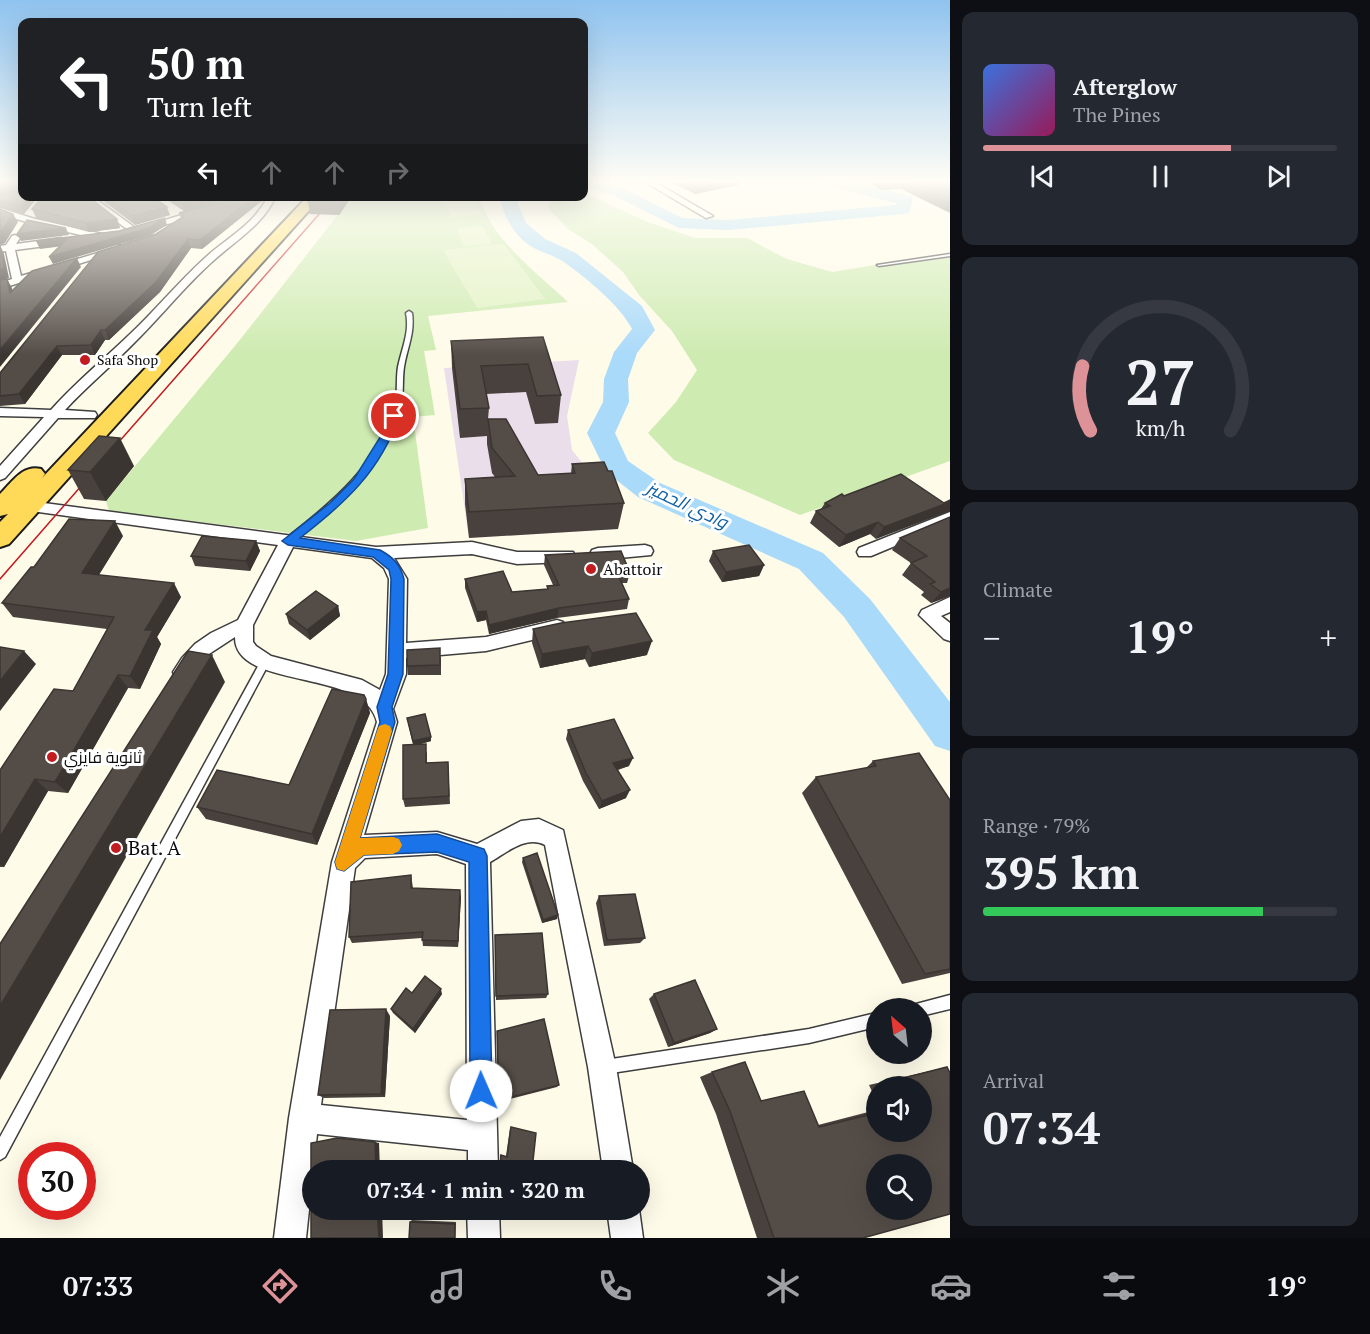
<!DOCTYPE html>
<html lang="en">
<head>
<meta charset="utf-8">
<style>
	body { margin:0; font-family:"PT Serif",Cairo,serif; background:#242831; color:#f1f3f6; height:100vh; display:flex; flex-direction:column; font-size:22px; white-space:nowrap }
	* { box-sizing:border-box; margin:0 }
	p { font-size:20px; color:#9ea1a6 }
	.icon { flex:none; width:33px; height:33px; fill:none; stroke:currentColor; stroke-width:2; stroke-linecap:round; stroke-linejoin:round }
	.map { position:relative; flex:1; overflow:hidden }
	.details { display:flex; flex-direction:column; gap:12px; padding:12px; background:#0d0f14; width:420px }
	.details>* { flex:none }
	.hud { position:absolute; left:18px; top:18px; width:570px; height:183px; border-radius:12px; box-shadow:0 6px 24px #0002; background:#202124; color:#fff; overflow:hidden }
	.needle { width:39px; rotate:332deg }
	.buttons { position:absolute; left:866px; top:998px; display:grid; gap:12px }
	.buttons a { display:grid; place-items:center; width:66px; height:66px; border-radius:50%; background:#171b24; box-shadow:0 6px 24px #0002; font-size:30px }
	.speed { position:absolute; left:18px; top:1142px; display:flex; gap:12px; font-size:30px; font-weight:700; text-align:center }
	.speed>* { display:grid; place-content:center; width:78px; height:78px; border-radius:50%; background:#171b24; box-shadow:0 6px 24px #0002; line-height:1 }
	.speed .limit { border:9px solid #d22; background:#fff; color:#111 }
	.pin { position:absolute; display:grid; place-items:center; width:51px; height:51px; color:#fff; margin:-26px; border:3px solid #fff; border-radius:50%; box-shadow:0 2px 6px #0007 }
	.me { position:absolute; width:66px; margin:-33px; rotate:359deg; stroke-linejoin:round; filter:drop-shadow(0 0 4px #0008) }
	.turn { display:flex; align-items:center; gap:21px; height:126px; padding:0 30px; font-size:27px }
	.turn .icon { width:78px; height:78px; stroke-width:2.5 }
	.turn b { display:block; font-size:42px; line-height:51px }
	.lanes { display:flex; align-items:center; height:57px; padding:0 30px; background:#0003; justify-content:center; gap:30px; direction:ltr }
	.lanes .off { opacity:.35 }
	.big { font-size:45px; font-weight:600; line-height:1.1 }
	.details .widget { flex:1; display:flex; flex-direction:column; justify-content:center; gap:9px; min-width:0; padding:0 21px; border-radius:12px; background:#242831 }
	.details .dial { align-items:center; gap:0 }
	.dial svg { height:156px; overflow:visible; fill:none; stroke:#363941; stroke-width:7; stroke-linecap:round; text-anchor:middle }
	.dial text { fill:#f1f3f6; stroke:none }
	.song { display:flex; align-items:center; gap:18px }
	.cover { width:72px; height:72px; border-radius:9px; background:linear-gradient(135deg,hsl(220 70% 55%),hsl(330 70% 35%)) }
	.played { height:6px; border-radius:3px; background:linear-gradient(90deg,#dc9296 70%,#363941 70%) }
	.keys { display:flex; justify-content:space-around; direction:ltr }
	.heat { display:flex; justify-content:space-between; align-items:center; font-size:33px; direction:ltr }
	.charge { height:9px; border-radius:4px; background:linear-gradient(90deg,#34c759 79%,#363941 0) }
	.trip { position:absolute; left:302px; top:1160px; width:348px; height:60px; border-radius:30px; background:#171b24; box-shadow:0 6px 24px #0002; font-weight:600; line-height:60px; text-align:center }
	.menu { display:flex; height:96px; justify-content:space-around; align-items:center; background:#090b0e; color:#9ea1a6 }
	.menu .icon { width:42px; height:42px }
	.menu .selected { color:#dc9296 }
	.menu b { font-size:27px; color:#f1f3f6 }
	main { display:flex; flex:1; min-height:0 }
	.map>svg:first-child { display:block }
	.industrial { fill:#eadeeb }
	.green { fill:#ceebb1 }
	.pitch { fill:#e1f2c3 }
	.lines { fill:none; stroke-linecap:round; stroke-linejoin:round }
	.river { fill:#aadafa; fill-rule:evenodd }
	.lane-casing { stroke:#3e3e3e; stroke-width:3 }
	.street-casing { stroke:#3e3e3e; stroke-width:3 }
	.primary-casing { stroke:#1c1c1c; stroke-width:4 }
	.lane { fill:#fff; fill-rule:evenodd }
	.street { fill:#fff; fill-rule:evenodd }
	.primary { fill:#ffda59; fill-rule:evenodd }
	.tram { stroke:#c21c20; stroke-width:1.5 }
	.wall { fill:#48413d; fill-rule:evenodd }
	.shaded-wall { fill:#3b3532 }
	.building { fill:#544c47; stroke:#3b3532; stroke-width:1.5; fill-rule:evenodd }
	.route { fill:#1a73e8; stroke:#114b97; stroke-width:1.5 }
	.slow { fill:#f59e0b }
	.poi-dot { fill:#c21c20; stroke:#fff; stroke-width:2 }
	.labels { text-anchor:middle; stroke-width:6; stroke-linejoin:round; paint-order:stroke }
	.far-poi-label { font-size:14px; fill:#0b0b0b; stroke:#fff; text-anchor:start }
	.poi-label { font-size:16px; fill:#0b0b0b; stroke:#fff; text-anchor:start }
	.water-label { font-size:18px; font-style:italic; fill:#0e5fa3; stroke:#fff }
	.near-poi-label { font-size:20px; fill:#0b0b0b; stroke:#fff; text-anchor:start }
</style>
</head>
<body>
<main>
<div class="map">
<svg width="950" height="1238" viewBox="0 0 950 1238">
	<rect width="100%" height="100%" fill="#fffbe9"/>
	<!-- industrial -->
	<path class="industrial" d="M579,360L567,416L572,450L601,486L618,529L469,538L444,368Z"/>
	<!-- green -->
	<g class="green">
		<path d="M584,193L645,221L695,238H747L787,259L832,272L950,253V461L800,515L674,460L648,433L676,402L697,370L672,331L639,295L623,272L592,244L568,229L549,209V197L584,196Z"/>
		<path d="M352,197H479C493,241 535,271 568,302L428,316L436,350L424,351L435,415L413,417L428,528L356,541L109,511L106,501L239,341Z"/>
	</g>
	<!-- pitch -->
	<g class="pitch">
		<path d="M473,196L482,215L451,217L443,198Z"/>
		<path d="M483,226L492,244L463,246L457,228Z"/>
		<path d="M504,244L545,299L477,308L443,250Z"/>
	</g>
	<g class="lines">
		<!-- river -->
		<g class="river">
			<path d="M584,182H604L627,190L682,218L728,220L896,205V203L825,185L823,182H851L911,196L913,200L909,213L903,214L728,230L679,228L615,196L584,186Z"/>
			<path d="M499,196H515L526,223L545,239L576,253L642,306L655,330L637,353L628,379L629,402L615,433L628,461L660,483L823,553L870,599L950,702V751L935,746L844,617L799,569L638,497L606,472L587,433L603,402L604,379L614,352L632,329C620,305 586,278 564,262C555,256 544,253 534,248C515,238 504,217 499,196Z"/>
		</g>
		<defs>
			<g id="lane">
				<path d="M950,254V256L879,266L877,265Z"/>
				<path d="M409,311L412,313C415,333 407,348 404,367C402,380 404,392 401,404C385,465 339,506 291,543H285L284,541L285,539C332,503 380,464 395,403C398,391 396,379 398,367C402,348 410,332 406,313Z"/>
				<path d="M265,658L268,659L270,662L268,665L5,1157L0,1160V1137L262,659Z"/>
				<path d="M950,995V1009L921,1016V1008H915L916,1004Z"/>
				<path d="M876,1013V1027L809,1043L605,1074L600,1072L598,1067L600,1062L605,1060L809,1029Z"/>
			</g>
			<g id="street">
				<path d="M645,182H655L713,216L706,218Z"/>
				<path d="M82,196H92L138,230L131,232Z"/>
				<path d="M268,196H276C262,226 236,240 213,261C186,285 163,314 137,340C114,364 88,385 65,410L95,412L97,415L95,418H58L5,478L0,480V466L44,417L0,416V408L51,410C75,383 102,361 128,336C155,311 178,282 206,257C228,237 254,225 268,196Z"/>
				<path d="M0,208L35,219L116,237L138,244L133,247L33,224L0,214Z"/>
				<path d="M205,208L209,211L208,213L142,231L138,228Z"/>
				<path d="M15,235L20,238L16,244L61,238L66,241L61,244L15,250L21,276L111,249L119,251L0,289V283L12,279L6,251L0,252V246L6,245L12,236Z"/>
				<path d="M29,501L376,547L472,542L517,552H573L575,556L573,560L567,562L517,564L472,554L394,558L407,579L406,643L486,637L557,620L563,622L566,627L563,632L557,634L486,651L406,658V674L393,709L397,722L364,835L437,832L477,844L521,821L539,819L563,830L616,1067L633,1170H603L588,1067L545,845C526,835 506,853 490,862L498,1170H468V1150L317,1134L306,1238H274L289,1118L332,862L377,722C365,667 234,691 235,637L209,654L190,678L183,680L176,678L173,672L182,658L195,644L211,633L238,620L278,545L24,510L21,506L24,502ZM293,547L372,558L384,568L389,579L386,674L380,690L362,680L271,656L256,646L253,642V625ZM437,854L466,864L467,1120L321,1105L355,868L365,858Z"/>
				<path d="M950,512V523L871,556H859L857,552L859,548Z"/>
				<path d="M645,545L651,547L653,551L651,555L598,560L592,558L590,554L592,550L598,548Z"/>
				<path d="M950,597V612L941,616L950,623V641L944,639L919,615L922,610Z"/>
				<path d="M467,1209H499L500,1238H468Z"/>
				<path d="M607,1209H639L643,1238H611Z"/>
			</g>
			<path id="primary" d="M308,196H322L9,544L0,547V522L8,514L0,516V494C12,482 23,464 41,469L45,474L42,478Z"/>
		</defs>
		<!-- lane casing -->
		<use href="#lane" class="lane-casing"/>
		<!-- street casing -->
		<use href="#street" class="street-casing"/>
		<!-- primary casing -->
		<use href="#primary" class="primary-casing"/>
		<!-- lane -->
		<use href="#lane" class="lane"/>
		<!-- street -->
		<use href="#street" class="street"/>
		<!-- primary -->
		<use href="#primary" class="primary"/>
		<!-- tram -->
		<g class="tram">
			<path d="M110,452L335,196"/>
			<path d="M0,579L89,477"/>
		</g>
	</g>
	<!-- wall -->
	<g class="wall">
		<path d="M0,182H22V196L24,214L0,207Z"/>
		<path d="M670,182H739L738,185L695,194Z"/>
		<path d="M868,182H949L950,183V213L901,189L881,190Z"/>
		<path d="M97,196H151L170,215L135,225Z"/>
		<path d="M161,196H236L188,210L263,200L202,249L191,248L160,292L109,340H105L95,355H62L25,404L0,406V373L156,234L181,218L179,213L184,211Z"/>
		<path d="M352,196L339,215L310,214L308,202Z"/>
		<path d="M353,196H386L384,199Z"/>
		<path d="M32,209L117,219L120,228L89,232L36,218Z"/>
		<path d="M543,337L561,395L558,423L535,424L526,392L486,394L489,408L488,419L538,475L571,473L572,464L608,471L624,503L618,529L469,538L465,504V479L495,477L492,473L487,444V436L460,438L452,368L451,341Z"/>
		<path d="M134,466L106,501L84,499L68,470Z"/>
		<path d="M844,496L944,503L876,539L870,534L839,547L810,523L816,511L821,509L825,503Z"/>
		<path d="M950,517V596L931,603L921,595L924,592L902,575L911,563L892,550L900,538Z"/>
		<path d="M123,536L99,575L181,597L157,637L161,644L140,689L128,688L68,793L48,791L4,867H0V770L73,691L107,629L13,617L2,603Z"/>
		<path d="M256,541L260,551L250,571L195,566L191,556Z"/>
		<path d="M713,551L764,565L759,576L722,582L709,561Z"/>
		<path d="M545,555L630,573L627,583H622L629,599L627,609L557,618L489,634L486,620L477,622L465,588V579L512,592L547,589V586L553,585L544,565Z"/>
		<path d="M338,606L340,616L310,640L289,624L286,614Z"/>
		<path d="M533,629L647,655L589,667L585,659L540,668L532,643Z"/>
		<path d="M441,657V675H408L407,666Z"/>
		<path d="M366,699L370,713L317,845L206,819L197,807L289,785Z"/>
		<path d="M408,723L431,741L420,744L427,753V763L448,762L450,804L405,807L403,799L413,745Z"/>
		<path d="M568,730L629,766L618,770L626,798L599,809L583,781L566,739Z"/>
		<path d="M873,761L950,800V973L902,984L802,793L816,777L866,768Z"/>
		<path d="M523,858L557,919L542,923L522,862Z"/>
		<path d="M411,875L413,888L461,897L458,947L423,946L422,938L352,943L349,937Z"/>
		<path d="M599,896L645,938L640,943L604,946L596,903Z"/>
		<path d="M495,935L548,994L546,998L496,1000Z"/>
		<path d="M412,993L442,994L415,1033L393,1013L391,1009Z"/>
		<path d="M654,994L717,1029L710,1033L668,1047L649,999Z"/>
		<path d="M390,1016L385,1097L324,1098L318,1095Z"/>
		<path d="M497,1031L559,1085L557,1087L498,1102Z"/>
		<path d="M745,1062L761,1101L804,1091L818,1125L876,1110V1131H921V1086H876V1100L869,1085L947,1067L950,1073V1214L863,1238H757L716,1114L700,1077L712,1072ZM876,1164H921V1209H876Z"/>
		<path d="M511,1127L532,1170H500V1155L506,1156L510,1128Z"/>
		<path d="M412,1220L456,1222L455,1238L410,1222Z"/>
	</g>
	<!-- shaded-wall -->
	<g class="shaded-wall">
		<path d="M722,182H739L738,185L695,194L697,188Z"/>
		<path d="M20,185L22,190V193L0,197V188Z"/>
		<path d="M28,196H39L24,214L20,206Z"/>
		<path d="M205,196H236L184,212L182,203Z"/>
		<path d="M255,196H262L263,200L202,249L200,240Z"/>
		<path d="M342,196H352L339,215L337,203Z"/>
		<path d="M167,207L170,215L135,225L132,216Z"/>
		<path d="M13,214L18,222L5,243L0,245V234Z"/>
		<path d="M165,218L167,225L151,235L53,264L49,257Z"/>
		<path d="M117,219L120,228L89,232L86,223Z"/>
		<path d="M66,228L69,235L21,241L17,234Z"/>
		<path d="M68,238L71,245L40,249L36,241Z"/>
		<path d="M188,239L191,248L160,292L109,340L105,330Z"/>
		<path d="M0,245L4,254L9,278L0,281Z"/>
		<path d="M77,258L81,267L0,367V350Z"/>
		<path d="M7,279L12,288L15,302L10,293Z"/>
		<path d="M101,330L105,340L95,355L91,345Z"/>
		<path d="M57,346L62,355L25,404L19,394Z"/>
		<path d="M120,438L134,466L106,501L90,472Z"/>
		<path d="M950,502V511L876,539L884,527Z"/>
		<path d="M115,521L123,536L91,587L82,573Z"/>
		<path d="M878,522L870,534L839,547L846,535Z"/>
		<path d="M256,541L260,551L250,571L246,561Z"/>
		<path d="M764,565L759,576L722,582L726,572Z"/>
		<path d="M174,583L181,597L157,637L161,644L140,689L130,676L145,630Z"/>
		<path d="M950,588V596L931,603L941,592Z"/>
		<path d="M338,606L340,616L310,640L307,630Z"/>
		<path d="M559,608L557,618L489,634V625Z"/>
		<path d="M486,611V620L477,622V612Z"/>
		<path d="M652,641L647,655L589,667L592,653Z"/>
		<path d="M588,646L585,659L540,668L542,654Z"/>
		<path d="M24,651L36,664L0,711V681Z"/>
		<path d="M212,655L225,682L0,1080V1006Z"/>
		<path d="M118,675L128,688L68,793L55,782Z"/>
		<path d="M366,699L370,713L317,845L312,834Z"/>
		<path d="M431,737V741L414,746L413,741Z"/>
		<path d="M633,758L629,766L610,771L613,763Z"/>
		<path d="M35,779L48,791L4,867L0,865V837Z"/>
		<path d="M630,790L626,798L599,809L602,801Z"/>
		<path d="M460,890L461,897L458,947V941Z"/>
		<path d="M558,915L557,919L542,923L543,920Z"/>
		<path d="M441,989L442,994L415,1033L413,1029Z"/>
		<path d="M386,1009L390,1016L385,1097L381,1094Z"/>
		<path d="M717,1029L710,1033L668,1047L674,1043Z"/>
		<path d="M375,1142L379,1143L380,1170H376Z"/>
		<path d="M377,1209H382L383,1238H379Z"/>
	</g>
	<!-- building -->
	<g class="building">
		<path d="M0,182H22V188L20,185L0,188Z"/>
		<path d="M685,182H722L697,188Z"/>
		<path d="M883,182H949L950,183V204L904,182L884,183Z"/>
		<path d="M22,191V196H28L20,206L0,200V196L22,192Z"/>
		<path d="M43,196H87L117,219L86,223L32,209Z"/>
		<path d="M105,196H151L167,207L132,216Z"/>
		<path d="M171,196H205L182,203Z"/>
		<path d="M243,196H255L200,240L188,239L156,282L105,330H101L91,345L57,346L19,394L0,396V373L98,252L156,234L183,217V214L179,213Z"/>
		<path d="M312,196H342L337,203L308,202Z"/>
		<path d="M0,209L13,214L0,234Z"/>
		<path d="M165,218L149,228L49,257L68,238L36,241L119,231Z"/>
		<path d="M27,220L66,228L17,234Z"/>
		<path d="M0,246L4,268L0,270Z"/>
		<path d="M77,258L0,350V280L7,279L10,293L32,271Z"/>
		<path d="M543,337L561,395L537,396L528,364L481,366L489,408L460,409L451,341Z"/>
		<path d="M488,419H506L538,475L575,473L572,464L604,462L608,471H612L624,503L469,512L465,479L515,476L492,448Z"/>
		<path d="M99,436L120,438L90,472L68,470Z"/>
		<path d="M901,474L944,503L950,500V502L884,527L878,522L846,535L816,511L830,506L825,503L842,494L844,496Z"/>
		<path d="M950,517V588L941,592L930,584L935,582L911,563L927,556L900,538Z"/>
		<path d="M69,519L115,521L82,573L174,583L145,630H153L130,676L118,675L55,782L35,779L0,837V770L54,689L73,691L114,617L2,603L31,567H34Z"/>
		<path d="M202,536L256,541L246,561L191,556Z"/>
		<path d="M749,545L764,565L726,572L713,551Z"/>
		<path d="M621,551L630,573L618,575L629,599L559,608L489,625L486,611L477,612L465,579L503,571L512,592L548,589L547,586L559,585L545,555Z"/>
		<path d="M316,591L338,606L307,630L286,614Z"/>
		<path d="M636,613L652,641L592,653L588,646L542,654L533,629L561,623Z"/>
		<path d="M0,647L24,651L0,681Z"/>
		<path d="M440,648V665L407,666V650Z"/>
		<path d="M188,651L212,655L0,1006V944Z"/>
		<path d="M332,689L364,695L366,699L312,834L197,807L217,770L289,785Z"/>
		<path d="M425,714L431,737L413,741L407,718Z"/>
		<path d="M614,719L633,758L613,763L630,790L602,801L586,773L568,730Z"/>
		<path d="M426,744V763L448,762L449,796L403,799V745Z"/>
		<path d="M919,753L950,800V969L925,974L816,777L876,766L873,761Z"/>
		<path d="M537,853L558,915L543,920L523,858Z"/>
		<path d="M411,875V888L460,890L458,941L422,940L423,932L349,937L351,882Z"/>
		<path d="M635,894L645,938L607,940L599,896Z"/>
		<path d="M542,933L548,994L496,996L495,935Z"/>
		<path d="M425,976L441,989L413,1029L391,1009L406,988L412,993Z"/>
		<path d="M695,980L717,1029L674,1043L654,994Z"/>
		<path d="M386,1009L381,1094L318,1095L330,1010Z"/>
		<path d="M544,1019L559,1085L499,1100L497,1031Z"/>
		<path d="M745,1062L761,1101L804,1091L819,1127L876,1113V1131H921V1086H894L892,1081L947,1067L950,1073V1214L863,1238H774L730,1111L712,1072ZM876,1164H921V1209H876Z"/>
		<path d="M511,1127L536,1133L532,1170H500L501,1155L507,1157Z"/>
		<path d="M337,1138L375,1142L376,1170H312V1209H377L379,1238H311V1143Z"/>
		<path d="M410,1222L455,1224V1238H409Z"/>
	</g>
	<!-- sky -->
	<linearGradient id="sky" x2="0" y2="1"><stop stop-color="#8fc3ef"/><stop offset="0.51" stop-color="#fffdf5"/><stop offset="1" stop-color="#fffdf5" stop-opacity="0"/></linearGradient>
	<rect width="950" height="355" fill="url(#sky)"/>
	<!-- route -->
	<path class="route" d="M390,414L399,416C381,471 344,504 300,538L380,550C393,557 400,564 404,579L403,674L392,707L395,722L360,838L437,834L484,849L487,856L492,1091L489,1099L481,1102L474,1099L470,1091L469,862L437,852L364,855L344,871L337,869L335,862L380,722L377,707L388,674L391,579L389,570L373,557L288,545L282,541L330,503L354,479L384,431Z"/>
	<!-- slow -->
	<path class="slow" d="M385,724L390,726L392,731L360,838L393,837L399,839L402,845L399,851L393,854L364,855L344,871L337,869L335,862L377,731L379,726Z"/>
	<!-- markers -->
	<g class="poi-dot">
		<circle cx="85" cy="360" r="6"/>
		<circle cx="591" cy="569" r="6"/>
		<circle cx="52" cy="757" r="6"/>
		<circle cx="116" cy="848" r="6"/>
	</g>
	<g class="labels">
		<!-- far-poi labels -->
		<g class="far-poi-label">
			<text x="97" y="365">Safa Shop</text>
		</g>
		<!-- poi labels -->
		<g class="poi-label">
			<text x="603" y="575">Abattoir</text>
			<text x="64" y="763">ثانوية فايزي</text>
		</g>
		<!-- water labels -->
		<g class="water-label">
			<text transform="translate(687 505) rotate(25)" y="6">وادي الحميز</text>
		</g>
		<!-- near-poi labels -->
		<g class="near-poi-label">
			<text x="128" y="855">Bat. A</text>
		</g>
	</g>
</svg>
<div class="buttons">
<a><svg class="needle" viewBox="-14 -14 28 28"><path d="M0-13l5 13h-10z" fill="#e53935"/><path d="M0 13l5-13h-10z" fill="#9ea1a6"/></svg></a>
<a><svg class="icon" aria-label="sound" viewBox="0 0 24 24"><path d="M4 9h4l5-4v14l-5-4H4zM17 9q2 3 0 6"/></svg></a>
<a><svg class="icon" aria-label="search" viewBox="0 0 24 24"><circle cx="10" cy="10" r="6"/><path d="M15 15l6 6"/></svg></a>
</div>
<div class="speed"><div class="limit">30</div></div>
<div class="pin" style="left:394px;top:416px;background:#d93025"><svg class="icon" aria-label="arrive" viewBox="0 0 24 24"><path d="M6 21V4h12l-3 4 3 4H6"/></svg></div>
<svg class="me" style="left:481px;top:1091px" viewBox="-20 -20 40 40"><circle r="19" fill="#fff"/><path d="M0-13L10 11 0 6-10 11z" fill="#1a73e8"/></svg>
<div class="trip">07:34 · 1 min · 320 m</div>
<div class="hud">
<div class="turn"><svg class="icon" aria-label="left" viewBox="0 0 24 24"><path d="M17 20v-9H6M10 6l-5 5 5 5"/></svg><div><b>50 m</b>Turn left</div></div>
<div class="lanes"><svg class="icon" aria-label="left" viewBox="0 0 24 24"><path d="M17 20v-9H6M10 6l-5 5 5 5"/></svg><svg class="icon off" aria-label="ahead" viewBox="0 0 24 24"><path d="M12 20V5M6 11l6-6 6 6"/></svg><svg class="icon off" aria-label="ahead" viewBox="0 0 24 24"><path d="M12 20V5M6 11l6-6 6 6"/></svg><svg class="icon off" aria-label="right" viewBox="0 0 24 24"><path d="M7 20v-9h11M14 6l5 5-5 5"/></svg></div>
</div>
</div>
<section class="details">
<div class="widget">
<div class="song"><i class="cover"></i><div><b>Afterglow</b><p>The Pines</p></div></div>
<div class="played"></div>
<div class="keys"><svg class="icon" aria-label="previous" viewBox="0 0 24 24"><path d="M18 5L8 12l10 7zM5 5v14"/></svg><svg class="icon" aria-label="pause" viewBox="0 0 24 24"><path d="M8 5v14M16 5v14"/></svg><svg class="icon" aria-label="next" viewBox="0 0 24 24"><path d="M6 5l10 7-10 7zM19 5v14"/></svg></div>
</div>
<div class="widget dial"><svg viewBox="0 0 100 80">
<path d="M14 69A42 42 0 1 1 86 69"/>
<path d="M14 69A42 42 0 0 1 10 36" stroke="#dc9296"/>
<text x="50" y="56" font-size="32" font-weight="700">27</text>
<text x="50" y="72" font-size="11">km/h</text>
</svg></div>
<div class="widget"><p>Climate</p>
<div class="heat"><a>−</a><b class="big">19°</b><a>+</a></div>
</div>
<div class="widget"><p>Range · 79%</p><b class="big">395 km</b><div class="charge"></div></div>
<div class="widget"><p>Arrival</p><b class="big">07:34</b></div>
</section>
</main>
<nav class="menu">
<b>07:33</b>
<svg class="icon selected" aria-label="directions" viewBox="0 0 24 24"><path d="M12 3l9 9-9 9-9-9zM9 14v-3h6M13 9l2 2-2 2"/></svg>
<svg class="icon" aria-label="music" viewBox="0 0 24 24"><path d="M9 18V5l10-2v13"/><circle cx="6" cy="18" r="3"/><circle cx="16" cy="16" r="3"/></svg>
<svg class="icon" aria-label="phone" viewBox="0 0 24 24"><path d="M5 4h4l2 5-3 2q2 4 5 5l2-3 5 2v4C11 20 4 13 5 4z"/></svg>
<svg class="icon" aria-label="climate" viewBox="0 0 24 24"><path d="M12 3v18M4 7l16 10M4 17L20 7"/></svg>
<svg class="icon" aria-label="car" viewBox="0 0 24 24"><path d="M5 17H2v-5l4-1 3-4h7l3 4 3 1v5h-3M9 17h6M6 11h13"/><circle cx="7" cy="17" r="2"/><circle cx="17" cy="17" r="2"/></svg>
<svg class="icon" aria-label="filters" viewBox="0 0 24 24"><path d="M4 7h16M4 17h16"/><circle cx="9" cy="7" r="2"/><circle cx="15" cy="17" r="2"/></svg>
<b>19°</b>
</nav>
</body>
</html>
